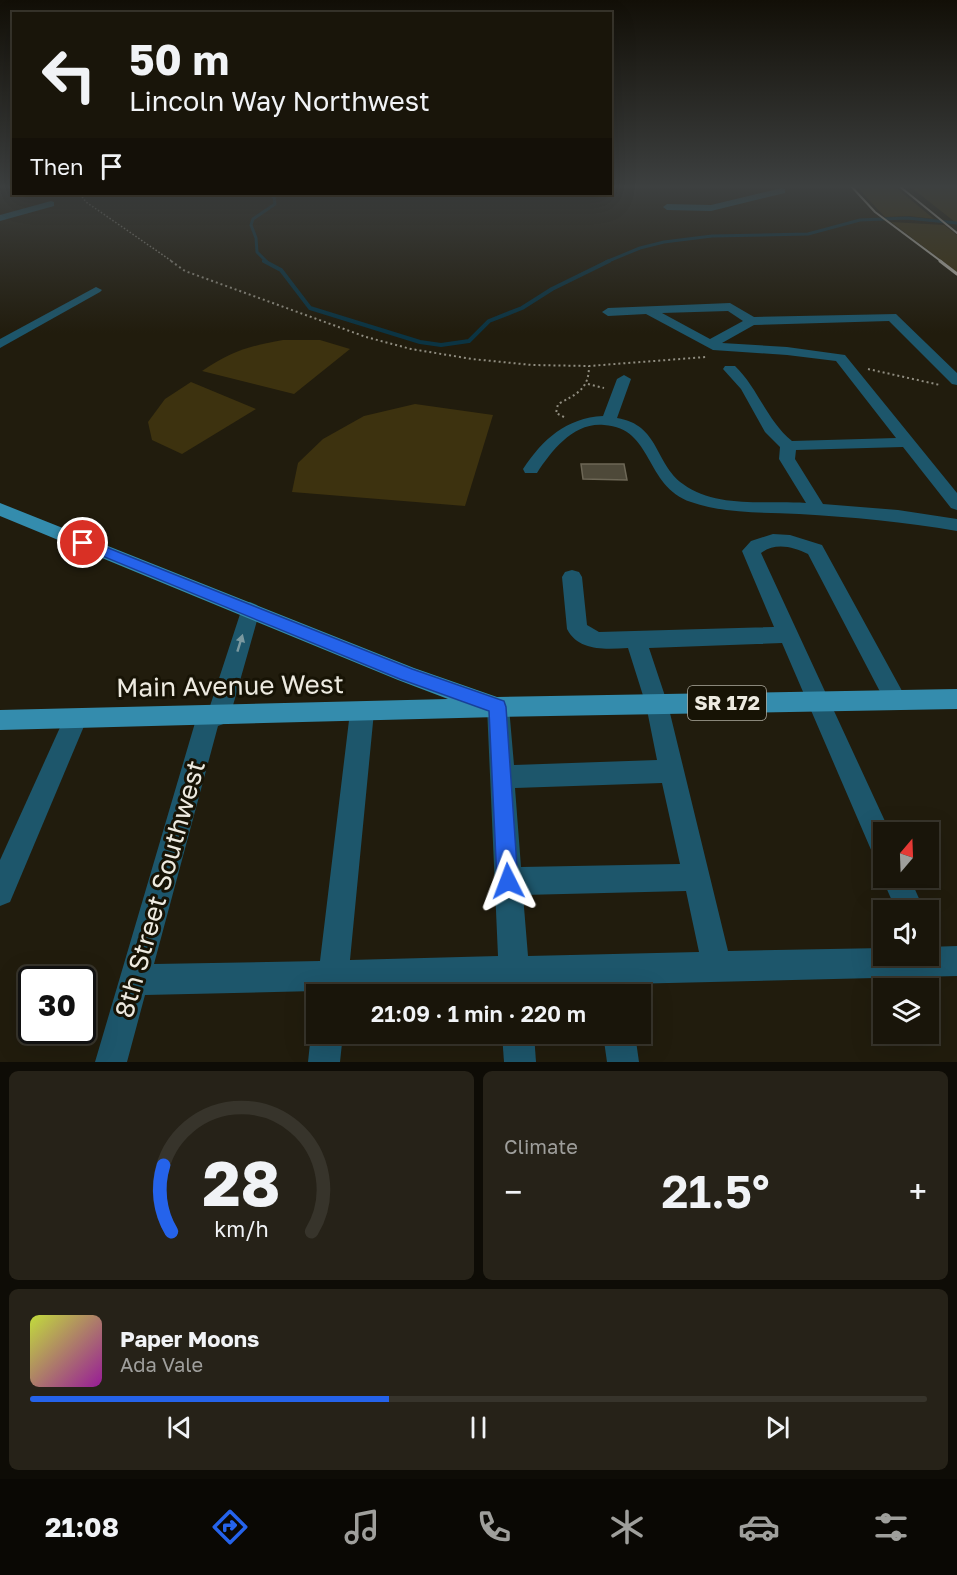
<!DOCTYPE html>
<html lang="en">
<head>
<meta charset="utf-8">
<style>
	body { margin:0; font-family:"Golos Text",sans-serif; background:#262218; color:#f1f3f6; height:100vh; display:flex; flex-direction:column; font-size:22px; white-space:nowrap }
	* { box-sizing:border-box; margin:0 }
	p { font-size:20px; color:#9f9f9c }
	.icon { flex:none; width:33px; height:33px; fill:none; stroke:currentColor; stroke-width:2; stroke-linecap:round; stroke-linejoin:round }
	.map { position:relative; height:1062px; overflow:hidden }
	.side { display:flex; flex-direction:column; gap:9px; padding:9px; background:#0e0c06; flex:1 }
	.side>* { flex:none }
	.guide { position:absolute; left:12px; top:12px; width:600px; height:183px; border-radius:0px; box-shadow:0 6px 24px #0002,0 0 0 2px #37342b; background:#19150a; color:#f1f3f6; overflow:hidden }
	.needle { width:39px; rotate:19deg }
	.controls { position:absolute; left:873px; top:822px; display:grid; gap:12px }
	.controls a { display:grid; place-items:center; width:66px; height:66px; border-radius:0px; background:#19150a; box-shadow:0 6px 24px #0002,0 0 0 2px #37342b; font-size:30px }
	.speed { position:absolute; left:18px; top:966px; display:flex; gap:12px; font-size:30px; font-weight:700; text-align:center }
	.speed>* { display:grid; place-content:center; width:78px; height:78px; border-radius:50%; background:#19150a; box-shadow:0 6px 24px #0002,0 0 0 2px #37342b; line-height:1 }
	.speed .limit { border:3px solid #111; border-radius:9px; background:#fff; color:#111 }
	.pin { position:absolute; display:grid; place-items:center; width:51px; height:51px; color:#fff; margin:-26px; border:3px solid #fff; border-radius:50%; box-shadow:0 2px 6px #0007 }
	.me { position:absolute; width:66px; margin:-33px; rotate:357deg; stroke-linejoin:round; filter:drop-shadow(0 0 4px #0008) }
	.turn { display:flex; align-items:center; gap:21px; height:126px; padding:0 18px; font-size:27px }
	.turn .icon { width:78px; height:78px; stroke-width:2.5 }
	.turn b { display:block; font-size:42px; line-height:51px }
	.then { display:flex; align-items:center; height:57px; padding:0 18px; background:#0003; gap:12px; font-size:22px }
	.big { font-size:45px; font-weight:600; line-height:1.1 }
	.side .tile { flex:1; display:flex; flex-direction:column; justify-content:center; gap:9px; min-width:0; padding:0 21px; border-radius:9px; background:#262218 }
	.side .dial { align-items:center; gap:0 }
	.dial svg { height:156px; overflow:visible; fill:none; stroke:#37342b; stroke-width:7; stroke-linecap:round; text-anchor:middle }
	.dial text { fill:#f1f3f6; stroke:none }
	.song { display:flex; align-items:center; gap:18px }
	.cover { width:72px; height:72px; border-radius:9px; background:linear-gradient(135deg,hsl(70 70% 55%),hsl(300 70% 35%)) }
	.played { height:6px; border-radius:3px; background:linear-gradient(90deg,#2563eb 40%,#37342b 40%) }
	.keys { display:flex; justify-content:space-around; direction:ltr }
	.heat { display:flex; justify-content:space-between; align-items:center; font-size:33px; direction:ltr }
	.side .tiles { flex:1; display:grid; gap:9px; grid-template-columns:1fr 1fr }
	.tile:last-child { grid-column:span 2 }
	.trip { position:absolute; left:306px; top:984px; width:345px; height:60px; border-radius:0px; background:#19150a; box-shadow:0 6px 24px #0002,0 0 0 2px #37342b; font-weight:600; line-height:60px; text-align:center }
	.tab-bar { display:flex; height:96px; justify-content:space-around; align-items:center; background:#0a0804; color:#9f9f9c }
	.tab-bar .icon { width:42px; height:42px }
	.tab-bar .active { color:#2563eb }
	.tab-bar b { font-size:27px; color:#f1f3f6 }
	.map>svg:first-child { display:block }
	.green { fill:#3d320f }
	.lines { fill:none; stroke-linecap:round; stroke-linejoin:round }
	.stream-far1 { stroke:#0b3443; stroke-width:3 }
	.stream { stroke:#0b3443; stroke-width:4 }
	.building { fill:#4e4939; stroke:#6d6756; stroke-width:1.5 }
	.path-far1 { stroke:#908d80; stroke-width:1.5; stroke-dasharray:1.5 2; stroke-linecap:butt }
	.path { stroke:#908d80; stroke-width:2; stroke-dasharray:2 3; stroke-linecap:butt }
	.minor { fill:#1d566b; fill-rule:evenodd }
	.major { fill:#348cad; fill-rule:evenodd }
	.rail-far1 { stroke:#bab7ac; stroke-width:2 }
	.rail { stroke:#bab7ac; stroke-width:3 }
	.oneway { fill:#7b99a0 }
	.route { fill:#2563eb; stroke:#184099; stroke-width:1.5 }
	.labels { text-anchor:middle; stroke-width:6; stroke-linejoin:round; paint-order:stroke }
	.shield { fill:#171305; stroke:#adaa9e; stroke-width:1.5 }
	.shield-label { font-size:20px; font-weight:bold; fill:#edeae0 }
	.near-street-label { font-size:26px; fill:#edeae0; stroke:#171305 }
</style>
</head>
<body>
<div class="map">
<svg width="957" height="1062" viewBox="0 0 957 1062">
	<rect width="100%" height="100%" fill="#211c0d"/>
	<!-- green -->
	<g class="green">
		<path d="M855,185H893L934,219L909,216L885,217Z"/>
		<path d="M908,185H957V222H955Z"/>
		<path d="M891,222L944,225L957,235V272Z"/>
		<path d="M283,340H320L350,349L294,394L202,371C232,351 249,346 283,340Z"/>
		<path d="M191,382L256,409L182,454L152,440L148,422L165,399Z"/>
		<path d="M415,404L493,415L465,506L292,492L298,463L323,439L364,416Z"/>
	</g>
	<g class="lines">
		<!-- stream-far1 -->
		<g class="stream-far1">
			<path d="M267,262L257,252L256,238L251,225L253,219L275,204L274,197L268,194"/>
			<path d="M606,262L640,248L664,242L712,236L808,234L860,220L907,218L957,223"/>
		</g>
		<!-- stream -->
		<path class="stream" d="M264,261L281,270L310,308L420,342L441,345L469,341L489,321L522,308L552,289L609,261"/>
	</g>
	<!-- building -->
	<path class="building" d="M581,464H624L627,480L583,479Z"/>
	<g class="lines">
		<!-- path-far1 -->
		<path class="path-far1" d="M80,194L86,202L173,262"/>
		<!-- path -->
		<g class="path">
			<path d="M171,261L185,271L366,337L411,349L472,359L532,365L589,366L706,357"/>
			<path d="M868,369L940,385"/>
			<path d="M588,384L604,388"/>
			<path d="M564,417L556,413L558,404C577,394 589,389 589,366"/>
		</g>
		<!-- minor -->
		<g class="minor">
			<path d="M782,188L785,189V193L711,211L667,210L663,207L667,204L711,205Z"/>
			<path d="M51,201L54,202V206L0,221V215Z"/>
			<path d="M96,287L102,290L100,292L0,348V339Z"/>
			<path d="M730,303L754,317L896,314L957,373V385L952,384L889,321L754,325L722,343L787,347L845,355L957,493V510L951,508L903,447L796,450L795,459L823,504L898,510L957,519V531C905,522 852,517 799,514C762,512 726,514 691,502C644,486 654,428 604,425C574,422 552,450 537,473H525L523,469C543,439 566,418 603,416L617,379L624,375L631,379L617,418C660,425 654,463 683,484C716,509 767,500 806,503L779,459L780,447L765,432L741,389L723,369L725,366H735C758,388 767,421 792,441L896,438L836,361L787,355L713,350L646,314L608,316L602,312L608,308ZM728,311L743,321L710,339L662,313Z"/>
			<path d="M773,534L790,535L822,545L907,700L904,707L896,710L888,707L808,554C793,547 776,542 761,553L890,832H884V863L875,859L782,643L649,648L668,705L728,951L884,948V956H928V947L957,946V976L627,984L628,994H598L596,984L530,986V994H500L499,987L347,990L346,994L316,996V991L145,995L127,1062H95L197,716L201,709L210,706L243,605L250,602L257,605L260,610L230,716L226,723L218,726L154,964L320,961L350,712L354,705L362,702L370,705L374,712L350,960L498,956L487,707L490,700L498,697L506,700L509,707L514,765L657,760L646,705L628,648C606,649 579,652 567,629L562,577L565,572L572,570L579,572L582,577L587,625L599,632L774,627L742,551L751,541ZM662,783L680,864L521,867L515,788ZM686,891L699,952L528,956L523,895Z"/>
			<path d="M75,709L83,712L87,719L10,902L0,906V860L67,712Z"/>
			<path d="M884,875V878H910L924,910H896L882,878Z"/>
			<path d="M316,1023V1034H343L340,1062H308L311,1034Z"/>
			<path d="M502,1034H534L536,1062H504Z"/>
			<path d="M603,1034H635L639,1062H607Z"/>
		</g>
		<!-- major -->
		<path class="major" d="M0,503L414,668L497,697L957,689V709L498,717L0,730V710L448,699L398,680L0,516Z"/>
		<!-- rail-far1 -->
		<g class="rail-far1">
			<path d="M850,185L875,212L942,262"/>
			<path d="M898,185L957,233"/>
		</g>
		<!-- rail -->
		<path class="rail" d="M940,261L957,274"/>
	</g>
	<!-- one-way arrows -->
	<defs><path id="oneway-solid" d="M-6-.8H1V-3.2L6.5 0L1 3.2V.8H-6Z" transform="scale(1.5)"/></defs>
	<use class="oneway" href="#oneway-solid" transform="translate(240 643) rotate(-73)"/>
	<!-- sky -->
	<linearGradient id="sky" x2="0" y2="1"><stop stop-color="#120f07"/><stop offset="0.56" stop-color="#3d4040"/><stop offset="1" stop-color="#3d4040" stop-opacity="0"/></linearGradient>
	<rect width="957" height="333" fill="url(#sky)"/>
	<!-- route -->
	<path class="route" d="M83,538L412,669L504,701L506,707L518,881L515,888L508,891L500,888L497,881L489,711L400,679L78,546L76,543Z"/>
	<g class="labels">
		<!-- shield labels -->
		<rect class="shield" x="688" y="686" width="78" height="34" rx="4.5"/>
		<g class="shield-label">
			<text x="727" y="710">SR 172</text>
		</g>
		<!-- near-street labels -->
		<g class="near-street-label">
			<text transform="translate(230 686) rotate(-1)" y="9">Main Avenue West</text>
			<text transform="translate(160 889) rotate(-74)" y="9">8th Street Southwest</text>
		</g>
	</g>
</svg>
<div class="controls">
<a><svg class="needle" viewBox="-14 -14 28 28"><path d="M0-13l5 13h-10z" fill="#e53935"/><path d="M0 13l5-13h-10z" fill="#9f9f9c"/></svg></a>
<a><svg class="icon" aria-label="sound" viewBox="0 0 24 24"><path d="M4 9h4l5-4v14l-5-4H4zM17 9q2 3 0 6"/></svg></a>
<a><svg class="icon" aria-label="layers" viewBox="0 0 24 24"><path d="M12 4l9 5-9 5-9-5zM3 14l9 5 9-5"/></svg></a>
</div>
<div class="speed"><div class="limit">30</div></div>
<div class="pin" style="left:83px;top:543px;background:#d93025"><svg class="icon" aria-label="arrive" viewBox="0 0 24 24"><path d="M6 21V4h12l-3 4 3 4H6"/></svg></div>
<svg class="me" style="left:508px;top:881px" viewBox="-20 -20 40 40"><path d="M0-17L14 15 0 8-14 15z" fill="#2563eb" stroke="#fff" stroke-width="4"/></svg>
<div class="trip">21:09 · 1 min · 220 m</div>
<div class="guide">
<div class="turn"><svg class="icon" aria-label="left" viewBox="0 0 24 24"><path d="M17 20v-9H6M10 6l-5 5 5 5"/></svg><div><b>50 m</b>Lincoln Way Northwest</div></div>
<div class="then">Then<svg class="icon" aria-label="arrive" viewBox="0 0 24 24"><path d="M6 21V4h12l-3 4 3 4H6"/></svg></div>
</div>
</div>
<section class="side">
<div class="tiles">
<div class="tile dial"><svg viewBox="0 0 100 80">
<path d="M14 69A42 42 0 1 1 86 69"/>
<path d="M14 69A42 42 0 0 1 10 35" stroke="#2563eb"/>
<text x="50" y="56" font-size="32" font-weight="700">28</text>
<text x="50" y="72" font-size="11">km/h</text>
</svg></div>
<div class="tile"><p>Climate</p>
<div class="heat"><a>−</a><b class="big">21.5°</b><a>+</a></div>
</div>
<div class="tile">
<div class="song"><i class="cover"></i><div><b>Paper Moons</b><p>Ada Vale</p></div></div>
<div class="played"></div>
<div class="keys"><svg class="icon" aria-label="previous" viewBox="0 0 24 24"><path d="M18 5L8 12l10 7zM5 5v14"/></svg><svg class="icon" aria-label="pause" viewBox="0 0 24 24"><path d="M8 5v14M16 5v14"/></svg><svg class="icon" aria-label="next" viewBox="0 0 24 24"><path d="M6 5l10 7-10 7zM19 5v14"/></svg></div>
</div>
</div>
</section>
<nav class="tab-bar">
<b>21:08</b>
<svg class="icon active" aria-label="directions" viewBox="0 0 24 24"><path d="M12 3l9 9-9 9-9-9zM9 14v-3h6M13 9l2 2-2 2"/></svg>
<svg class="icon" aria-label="music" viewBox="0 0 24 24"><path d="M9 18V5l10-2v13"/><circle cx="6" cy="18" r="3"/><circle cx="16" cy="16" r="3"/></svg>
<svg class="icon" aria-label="phone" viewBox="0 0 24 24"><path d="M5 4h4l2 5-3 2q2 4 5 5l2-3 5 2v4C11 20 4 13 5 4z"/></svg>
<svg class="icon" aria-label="climate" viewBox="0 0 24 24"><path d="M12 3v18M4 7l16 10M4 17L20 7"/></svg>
<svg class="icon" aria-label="car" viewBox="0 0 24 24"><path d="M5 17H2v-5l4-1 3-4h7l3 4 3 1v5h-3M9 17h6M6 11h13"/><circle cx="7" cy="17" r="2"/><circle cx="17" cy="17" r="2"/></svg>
<svg class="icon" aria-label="filters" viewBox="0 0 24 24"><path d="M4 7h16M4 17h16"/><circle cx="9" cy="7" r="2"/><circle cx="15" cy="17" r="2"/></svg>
</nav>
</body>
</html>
